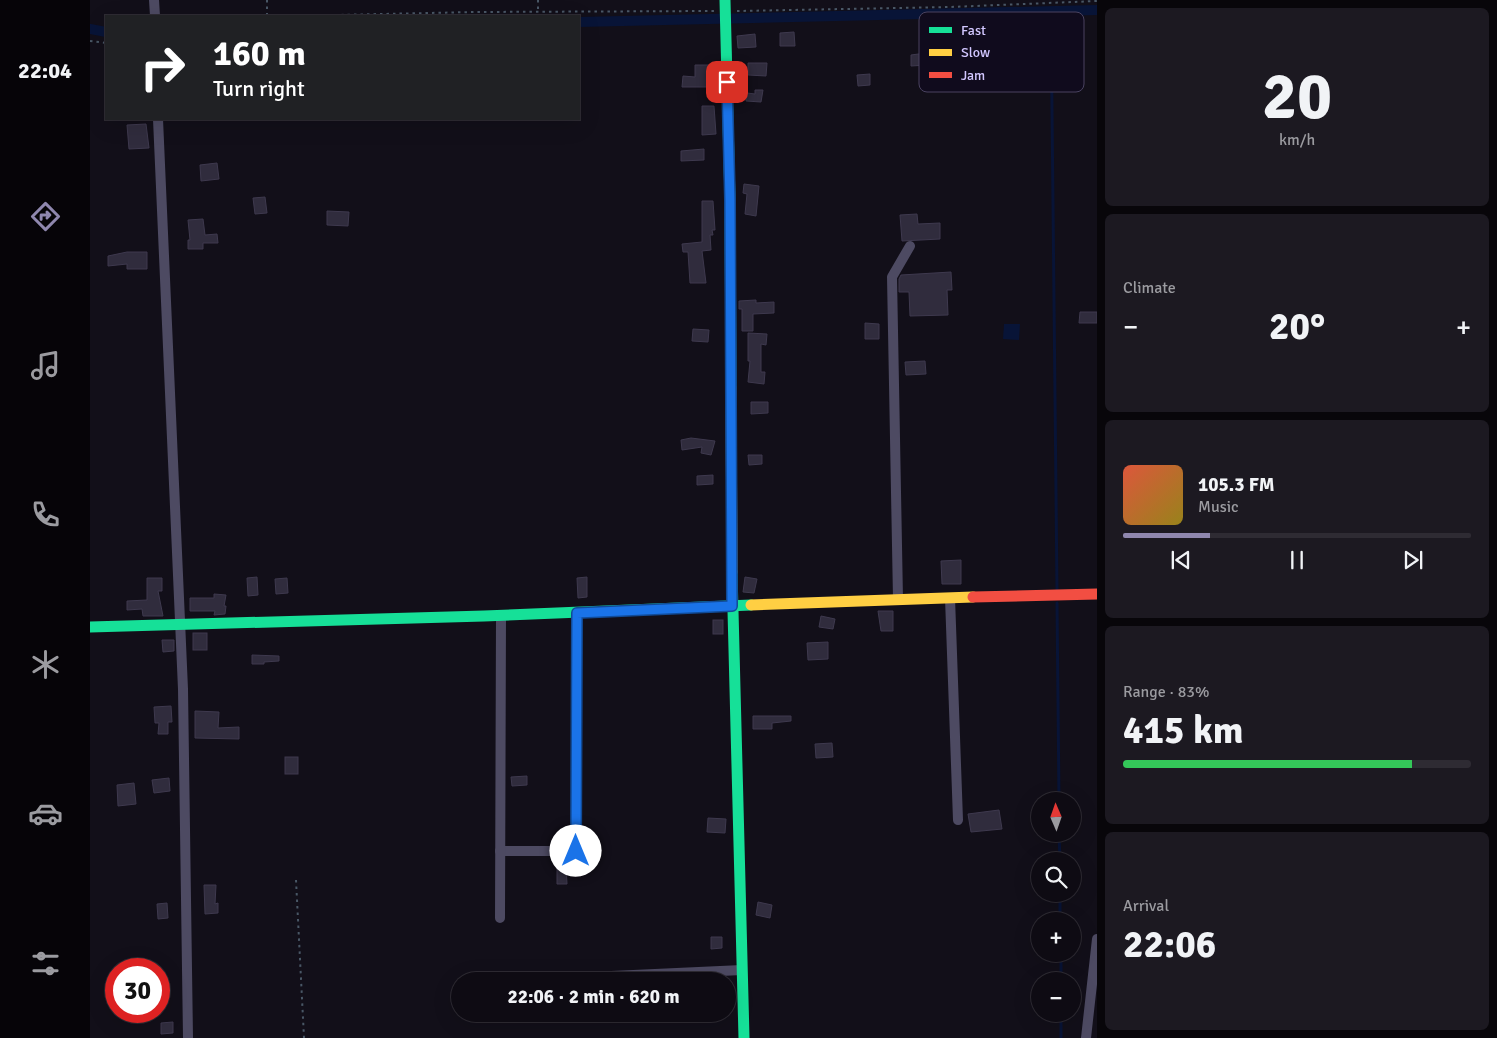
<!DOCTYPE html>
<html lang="en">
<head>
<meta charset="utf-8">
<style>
	body { margin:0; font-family:Signika,sans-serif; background:#1c1921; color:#f1f3f6; height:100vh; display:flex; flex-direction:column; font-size:19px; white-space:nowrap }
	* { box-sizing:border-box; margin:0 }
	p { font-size:16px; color:#9b9ba0 }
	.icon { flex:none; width:28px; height:28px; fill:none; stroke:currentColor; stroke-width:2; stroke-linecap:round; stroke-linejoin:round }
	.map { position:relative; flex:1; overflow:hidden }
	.side { display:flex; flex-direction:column; gap:8px; padding:8px; background:#08060a; width:400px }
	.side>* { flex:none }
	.guide { position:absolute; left:15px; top:15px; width:475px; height:105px; border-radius:0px; box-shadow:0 5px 20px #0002,0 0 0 1px #2e2b33; background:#202124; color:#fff; overflow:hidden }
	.needle { width:32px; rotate:358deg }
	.tools { position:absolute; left:941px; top:792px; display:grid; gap:10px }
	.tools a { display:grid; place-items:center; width:50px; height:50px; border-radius:50%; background:#0e0b13; box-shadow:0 5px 20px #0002,0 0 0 1px #2e2b33; font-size:25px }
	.speed { position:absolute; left:15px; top:958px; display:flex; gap:10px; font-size:25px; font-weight:700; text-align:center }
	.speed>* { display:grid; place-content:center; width:65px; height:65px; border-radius:50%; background:#0e0b13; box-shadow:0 5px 20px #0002,0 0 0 1px #2e2b33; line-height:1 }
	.speed .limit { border:8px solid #d22; background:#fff; color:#111 }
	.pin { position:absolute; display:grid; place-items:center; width:42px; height:42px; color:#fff; margin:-21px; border-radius:10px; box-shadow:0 2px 8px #0006 }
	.me { position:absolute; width:55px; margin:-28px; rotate:0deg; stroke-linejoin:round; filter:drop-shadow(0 0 4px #0008) }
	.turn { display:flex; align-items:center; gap:18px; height:105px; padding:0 25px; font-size:22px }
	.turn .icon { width:65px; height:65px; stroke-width:2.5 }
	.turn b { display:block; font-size:35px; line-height:42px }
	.big { font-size:38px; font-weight:700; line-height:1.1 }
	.side .tile { flex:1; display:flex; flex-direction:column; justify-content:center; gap:8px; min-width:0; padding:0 18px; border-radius:8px; background:#1c1921 }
	.side .dial { align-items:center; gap:0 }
	.dial b { font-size:65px; line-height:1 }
	.song { display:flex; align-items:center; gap:15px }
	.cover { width:60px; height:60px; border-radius:8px; background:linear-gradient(135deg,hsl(10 70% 55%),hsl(50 70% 35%)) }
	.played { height:5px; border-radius:2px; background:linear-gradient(90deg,#8f87ae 25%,#2e2b33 25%) }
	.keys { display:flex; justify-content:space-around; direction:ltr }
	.heat { display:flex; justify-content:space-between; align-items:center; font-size:28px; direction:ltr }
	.charge { height:8px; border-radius:4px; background:linear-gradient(90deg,#34c759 83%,#2e2b33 0) }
	.trip { position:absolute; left:361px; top:972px; width:285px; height:50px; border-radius:25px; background:#0e0b13; box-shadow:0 5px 20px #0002,0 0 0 1px #2e2b33; font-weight:700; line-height:50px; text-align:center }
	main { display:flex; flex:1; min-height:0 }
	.tab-bar { display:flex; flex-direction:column; width:90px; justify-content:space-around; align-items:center; background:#060408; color:#9b9ba0 }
	.tab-bar .icon { width:35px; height:35px }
	.tab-bar .active { color:#8f87ae }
	.tab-bar b { font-size:22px; color:#f1f3f6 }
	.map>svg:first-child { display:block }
	.water { fill:#081437 }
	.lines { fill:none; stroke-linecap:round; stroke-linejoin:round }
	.stream { stroke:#081437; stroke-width:3 }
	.canal { stroke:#081437; stroke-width:10 }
	.building { fill:#302c3d; stroke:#3e394e }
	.path { stroke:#495766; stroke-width:2; stroke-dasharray:2.5 4; stroke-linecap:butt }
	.street { stroke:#4d4a62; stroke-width:10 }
	.fast { stroke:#16e098; stroke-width:11 }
	.slow { stroke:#ffcf43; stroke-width:11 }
	.jam { stroke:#f24e42; stroke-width:11 }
	.route-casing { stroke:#114b97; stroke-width:12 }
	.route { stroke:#1a73e8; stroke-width:9 }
	.key { fill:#100b1d; stroke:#4a4361; stroke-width:1 }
	.key-label { font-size:14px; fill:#d2c7ff }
</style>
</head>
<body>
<main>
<nav class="tab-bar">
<b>22:04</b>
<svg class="icon active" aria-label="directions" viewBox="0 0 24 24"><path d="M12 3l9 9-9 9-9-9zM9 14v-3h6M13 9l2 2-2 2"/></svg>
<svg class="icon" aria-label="music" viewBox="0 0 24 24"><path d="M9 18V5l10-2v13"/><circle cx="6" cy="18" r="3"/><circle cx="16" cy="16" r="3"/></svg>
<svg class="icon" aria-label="phone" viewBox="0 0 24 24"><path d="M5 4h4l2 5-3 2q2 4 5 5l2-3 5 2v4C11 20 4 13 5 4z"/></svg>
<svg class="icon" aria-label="climate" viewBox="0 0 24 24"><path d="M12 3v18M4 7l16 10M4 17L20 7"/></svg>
<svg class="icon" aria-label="car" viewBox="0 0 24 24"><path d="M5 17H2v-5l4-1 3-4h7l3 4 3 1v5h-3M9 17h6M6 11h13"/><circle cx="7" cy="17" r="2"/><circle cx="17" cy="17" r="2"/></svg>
<svg class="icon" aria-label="filters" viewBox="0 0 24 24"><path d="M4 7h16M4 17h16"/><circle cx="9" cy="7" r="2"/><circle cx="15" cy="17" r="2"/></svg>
</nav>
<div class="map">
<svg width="1007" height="1038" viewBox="0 0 1007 1038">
	<rect width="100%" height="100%" fill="#120f19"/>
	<!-- water -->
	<path class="water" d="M914,324H930L929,340L913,339Z"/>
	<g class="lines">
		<!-- stream -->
		<g class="stream">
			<path d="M961,12L967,590"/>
			<path d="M967,603L969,801"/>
			<path d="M969,834L970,861"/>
			<path d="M970,894V921"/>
			<path d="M971,954V981"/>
			<path d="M971,1014V1038"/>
		</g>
		<!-- canal -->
		<g class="canal">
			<path d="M489,22L1007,10"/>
			<path d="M0,29L16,32"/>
		</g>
	</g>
	<!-- building -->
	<g class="building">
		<path d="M704,32L705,46H690V33Z"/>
		<path d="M665,34L666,47L648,48L647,36Z"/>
		<path d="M875,39L876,61L910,58L911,74L864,77L836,73L837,65L821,66V55L836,53L835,46L844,44L847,61L862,63L861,40Z"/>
		<path d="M658,63H677L676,76L658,75Z"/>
		<path d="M605,65H620L618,87H592L593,76L605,77Z"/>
		<path d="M780,74V85L768,86L767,75Z"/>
		<path d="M665,90H673L671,102L656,101L657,93L665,94Z"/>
		<path d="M612,106H624L626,134L612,135Z"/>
		<path d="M56,124L59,148L39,149L37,125Z"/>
		<path d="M614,149V160L591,161V151Z"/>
		<path d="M127,163L129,179L111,181L110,165Z"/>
		<path d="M654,184L669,186L666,216L655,214L657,194L653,193Z"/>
		<path d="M175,197L177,213L165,214L163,198Z"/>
		<path d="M612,201H623L625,230H622L623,235H620L621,250L612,251L616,283H600L598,252H593L592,244L612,242Z"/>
		<path d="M237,211L259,212L258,226L237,225Z"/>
		<path d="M827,214L828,224L850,223V239L812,241L810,215Z"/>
		<path d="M113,219L115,235L127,234L128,243H113V249H98V240H100L98,220Z"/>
		<path d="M37,252H57V269H37V264L18,266V256Z"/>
		<path d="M861,272L862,290H857L858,315L820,316L819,292H809V279L811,275Z"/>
		<path d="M666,300V303L684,302V313L663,314V331H652V309H649V301Z"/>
		<path d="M990,312H1007V323H989Z"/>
		<path d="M775,323L789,324V339H775Z"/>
		<path d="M603,329L619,330L618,342L602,341Z"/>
		<path d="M658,333L677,334L676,345L671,344V372H675L674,384L658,382L660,361H658Z"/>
		<path d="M835,361L836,374L816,375L815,362Z"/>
		<path d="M661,402H678V413L661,414Z"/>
		<path d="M601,438L625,441L621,455L611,453L612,447L592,450L591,440Z"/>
		<path d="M658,455H672V464L659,465Z"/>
		<path d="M623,475V484L607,485V476Z"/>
		<path d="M871,560V584H852L851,561Z"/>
		<path d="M167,577L168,595L158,596L157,578Z"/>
		<path d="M497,577V597L488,598L487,578Z"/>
		<path d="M655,577L667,579L664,593L653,592Z"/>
		<path d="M57,578H72V591H68L73,616H53L52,609L37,610V601L57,600Z"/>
		<path d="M197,578L198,593L186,594L185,579Z"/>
		<path d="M124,594L136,595L134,606H136L135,614L124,615L125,611H100V598H124Z"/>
		<path d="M788,611H803V631H791Z"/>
		<path d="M731,616L745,619L743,629L729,627Z"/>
		<rect x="623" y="620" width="10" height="14"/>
		<rect x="103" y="633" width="14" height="17"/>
		<path d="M72,640H84V651L73,652Z"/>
		<path d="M738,642V659L718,660L717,643Z"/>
		<path d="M162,655L189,656V661L174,662V664H162Z"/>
		<path d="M81,706L82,722H78V734H68L69,723H65L64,707Z"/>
		<path d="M105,711L129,712L128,728L149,727V739L105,738Z"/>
		<path d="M663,716H701V721L682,723V729H663Z"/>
		<path d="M742,743L743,757L726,758L725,744Z"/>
		<rect x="195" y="757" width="13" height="17"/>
		<path d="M437,776V785L422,786L421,777Z"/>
		<path d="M79,778L80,791L64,793L62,780Z"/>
		<path d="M44,783L46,804L28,806L27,785Z"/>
		<path d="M909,810L912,829L881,832L878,814Z"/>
		<path d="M618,818L636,819L635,833L617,832Z"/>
		<path d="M467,865H476L477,884H467Z"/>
		<path d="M114,885H126L125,904L128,903V913L115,914Z"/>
		<path d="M668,902L682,905L680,918L666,915Z"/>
		<path d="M77,903L78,918L68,919L67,904Z"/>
		<path d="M621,937H632V948L621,949Z"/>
		<path d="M83,1022V1033L71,1034V1023Z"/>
	</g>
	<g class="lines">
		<!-- path -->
		<g class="path">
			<path d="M177,0V16"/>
			<path d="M448,0V11"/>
			<path d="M647,11L860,7L1007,1"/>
			<path d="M199,16L384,12L624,11"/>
			<path d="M0,41L16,43"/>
			<path d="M206,880L214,1038"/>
		</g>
		<!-- street -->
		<g class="street">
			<path d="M64,0L65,16"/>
			<path d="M68,119L93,689L98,1038"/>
			<path d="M860,598L868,820"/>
			<path d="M808,599L802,277L820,246"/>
			<path d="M410,851H486L487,613"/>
			<path d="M410,918L411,616"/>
			<path d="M415,981L652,970"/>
			<path d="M996,1038L1007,939"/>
		</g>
		<!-- fast -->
		<g class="fast">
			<path d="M635,0L640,200L641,388"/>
			<path d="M642,572L654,1038"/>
			<path d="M0,627L394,616L661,605"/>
		</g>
		<!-- slow -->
		<g class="slow">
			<path d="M641,388L642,572"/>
			<path d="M661,605L883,597"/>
		</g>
		<!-- jam -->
		<path class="jam" d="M883,597L1007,594"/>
	</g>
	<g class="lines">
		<defs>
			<path id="route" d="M486,851L487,613L642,606L640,200L637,82"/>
		</defs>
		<!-- route casing -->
		<use href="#route" class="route-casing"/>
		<!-- route -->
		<use href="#route" class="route"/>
	</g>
	<!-- legend -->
	<rect x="829" y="12" width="165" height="80" rx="8" class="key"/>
	<rect x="839" y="27" width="23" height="6" fill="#16e098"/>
	<rect x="839" y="49" width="23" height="7" fill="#ffcf43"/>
	<rect x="839" y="72" width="23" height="6" fill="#f24e42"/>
	<g class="key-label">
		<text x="871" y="35">Fast</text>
		<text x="871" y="57">Slow</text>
		<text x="871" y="80">Jam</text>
	</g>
</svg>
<div class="tools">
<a><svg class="needle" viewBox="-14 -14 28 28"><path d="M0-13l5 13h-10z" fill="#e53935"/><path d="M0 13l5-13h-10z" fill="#9b9ba0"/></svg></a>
<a><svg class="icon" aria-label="search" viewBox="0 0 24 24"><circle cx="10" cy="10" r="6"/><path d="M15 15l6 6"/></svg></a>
<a>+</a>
<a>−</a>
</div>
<div class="speed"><div class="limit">30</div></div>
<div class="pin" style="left:637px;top:82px;background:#d93025"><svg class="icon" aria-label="arrive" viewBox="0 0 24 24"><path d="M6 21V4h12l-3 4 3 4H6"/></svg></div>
<svg class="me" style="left:486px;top:851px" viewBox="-20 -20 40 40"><circle r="19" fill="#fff"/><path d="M0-13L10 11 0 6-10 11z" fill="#1a73e8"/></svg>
<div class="trip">22:06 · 2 min · 620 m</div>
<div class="guide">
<div class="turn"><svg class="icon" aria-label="right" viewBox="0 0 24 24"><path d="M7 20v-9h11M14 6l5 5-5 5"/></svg><div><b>160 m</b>Turn right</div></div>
</div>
</div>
<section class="side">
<div class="tile dial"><b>20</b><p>km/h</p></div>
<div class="tile"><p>Climate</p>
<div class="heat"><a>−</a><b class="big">20°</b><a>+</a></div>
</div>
<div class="tile">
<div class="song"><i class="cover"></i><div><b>105.3 FM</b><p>Music</p></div></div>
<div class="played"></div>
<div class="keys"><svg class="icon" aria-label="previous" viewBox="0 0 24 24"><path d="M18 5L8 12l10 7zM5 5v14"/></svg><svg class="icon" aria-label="pause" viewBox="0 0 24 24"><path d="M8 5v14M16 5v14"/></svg><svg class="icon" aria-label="next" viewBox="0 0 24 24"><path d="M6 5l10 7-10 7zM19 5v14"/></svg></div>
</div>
<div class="tile"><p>Range · 83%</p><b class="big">415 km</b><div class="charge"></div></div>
<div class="tile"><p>Arrival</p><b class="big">22:06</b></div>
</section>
</main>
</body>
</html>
